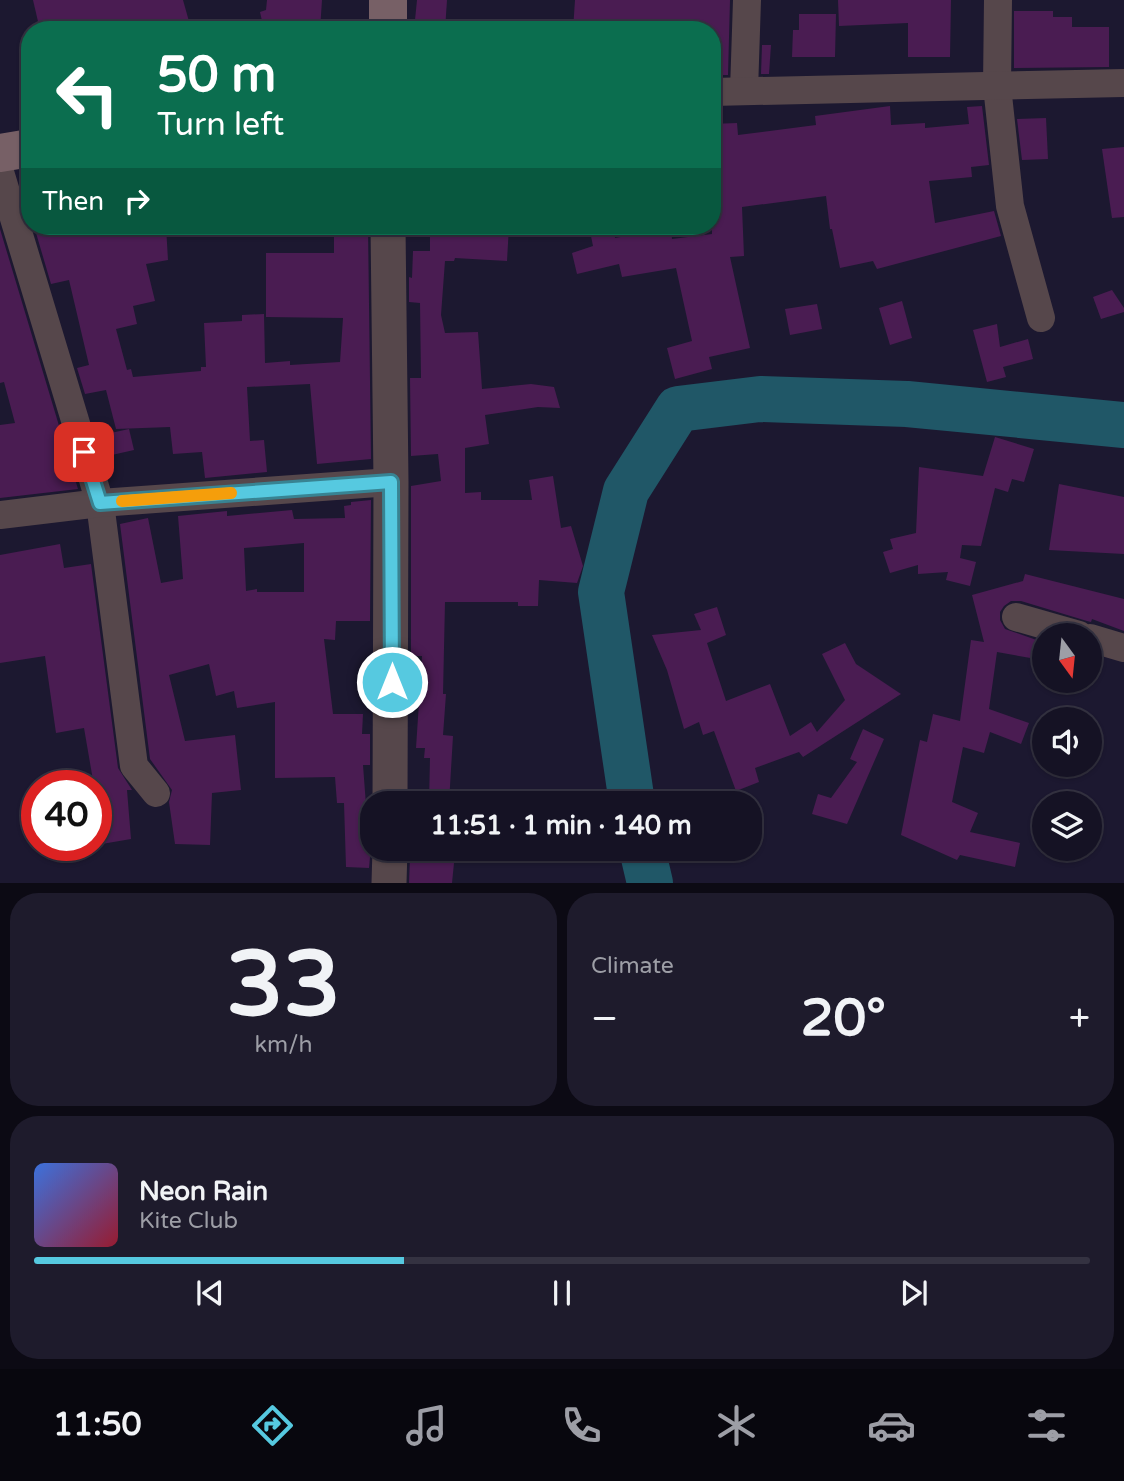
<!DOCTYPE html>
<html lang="en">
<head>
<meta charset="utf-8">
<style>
	body { margin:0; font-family:"Varela Round",sans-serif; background:#1e1b2c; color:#f1f3f6; height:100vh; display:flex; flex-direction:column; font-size:26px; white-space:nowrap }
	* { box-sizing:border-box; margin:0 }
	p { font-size:23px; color:#9d9ea6 }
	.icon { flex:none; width:38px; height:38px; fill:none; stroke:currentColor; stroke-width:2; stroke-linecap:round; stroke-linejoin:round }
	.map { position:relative; height:883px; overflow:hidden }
	.side { display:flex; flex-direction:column; gap:10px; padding:10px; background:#0c0a14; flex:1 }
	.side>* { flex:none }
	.top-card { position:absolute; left:21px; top:21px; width:700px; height:214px; border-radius:28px; box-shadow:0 2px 5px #0004,0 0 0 2px #343241; background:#0b6e4f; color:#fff; overflow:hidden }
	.needle { width:46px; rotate:165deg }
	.controls { position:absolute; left:1032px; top:623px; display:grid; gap:14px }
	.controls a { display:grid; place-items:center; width:70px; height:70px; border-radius:50%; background:#151224; box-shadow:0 2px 5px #0004,0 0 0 2px #343241; font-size:35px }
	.speed { position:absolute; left:21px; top:770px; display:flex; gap:14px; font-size:35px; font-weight:700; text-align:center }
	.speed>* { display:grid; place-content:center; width:91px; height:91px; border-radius:50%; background:#151224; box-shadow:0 2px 5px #0004,0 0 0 2px #343241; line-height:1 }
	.speed .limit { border:10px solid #d22; background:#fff; color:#111 }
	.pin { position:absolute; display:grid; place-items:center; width:60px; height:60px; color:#fff; margin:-30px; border-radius:14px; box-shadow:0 4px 10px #0006 }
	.me { position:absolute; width:77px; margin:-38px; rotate:0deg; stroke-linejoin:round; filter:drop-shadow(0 0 5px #0008) }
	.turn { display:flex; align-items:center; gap:24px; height:147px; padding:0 21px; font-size:32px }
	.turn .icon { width:91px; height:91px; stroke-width:2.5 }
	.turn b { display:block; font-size:49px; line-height:60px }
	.then { display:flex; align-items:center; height:66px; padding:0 21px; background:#0003; gap:14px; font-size:26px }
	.big { font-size:52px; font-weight:700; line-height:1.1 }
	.side .card { flex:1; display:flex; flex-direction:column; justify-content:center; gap:10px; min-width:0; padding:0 24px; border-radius:28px; background:#1e1b2c }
	.side .dial { align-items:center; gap:0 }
	.dial b { font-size:91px; line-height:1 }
	.song { display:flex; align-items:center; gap:21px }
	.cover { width:84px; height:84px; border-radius:10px; background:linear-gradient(135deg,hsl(220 70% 55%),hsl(350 70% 35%)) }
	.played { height:7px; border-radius:4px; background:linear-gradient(90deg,#56c9e0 35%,#343241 35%) }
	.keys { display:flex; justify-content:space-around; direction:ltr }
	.heat { display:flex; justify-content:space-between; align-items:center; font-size:38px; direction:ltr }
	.side .tiles { flex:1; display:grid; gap:10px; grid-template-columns:1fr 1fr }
	.card:last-child { grid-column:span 2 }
	.trip { position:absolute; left:360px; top:791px; width:402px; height:70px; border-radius:28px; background:#151224; box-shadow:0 2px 5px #0004,0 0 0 2px #343241; font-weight:700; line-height:70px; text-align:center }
	.tabs { display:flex; height:112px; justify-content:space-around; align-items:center; background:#08070e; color:#9d9ea6 }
	.tabs .icon { width:49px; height:49px }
	.tabs .on { color:#56c9e0 }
	.tabs b { font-size:32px; color:#f1f3f6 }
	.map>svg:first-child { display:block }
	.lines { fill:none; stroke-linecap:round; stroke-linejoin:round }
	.river { stroke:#205767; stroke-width:46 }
	.building { fill:#4a1c52; fill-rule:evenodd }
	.minor { stroke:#56474b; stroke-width:28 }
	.tertiary { stroke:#56474b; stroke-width:35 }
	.secondary { stroke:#776066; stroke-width:38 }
	.route-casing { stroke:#388392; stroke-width:18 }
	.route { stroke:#56c9e0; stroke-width:12 }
	.slow { stroke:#f59e0b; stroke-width:12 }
</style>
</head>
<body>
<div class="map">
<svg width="1124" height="883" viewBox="0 0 1124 883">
	<rect width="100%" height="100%" fill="#1c1830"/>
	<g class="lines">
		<!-- river -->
		<g class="river">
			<path d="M632,803L601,592L626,491L678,409L760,399L907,404L1124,425"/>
			<path d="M642,849L650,883"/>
		</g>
	</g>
	<!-- building -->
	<g class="building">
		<path d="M33,0H183L190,25L173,30H40Z"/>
		<path d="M267,0H322L320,30H264L260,12L266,10Z"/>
		<path d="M417,0H447L445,30H414Z"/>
		<path d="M575,0H730L728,75H712V30H573Z"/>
		<path d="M838,0H951L950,57H908V23L839,26Z"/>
		<path d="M1014,11H1053V17H1072V27H1109V67L1014,68Z"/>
		<path d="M799,14H836L835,57H792L793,30H799Z"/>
		<path d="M762,45H771L769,74H761Z"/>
		<path d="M890,106L891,125L925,123V128L969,124L967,107L982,106L989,165L971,167L972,177L929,181L935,223L994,211L1001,236L877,269L873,261L840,268L832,229H830L826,196L742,207L744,256L730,257L750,348L709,357L712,369L675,379L667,348L692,341L676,268L622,277L619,264L577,274L572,253L593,246L589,226H614L615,238L671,228L672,239L712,234V124L737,123L738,135L816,125L815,116Z"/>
		<path d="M1046,118L1048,159L1022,160L1017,119Z"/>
		<path d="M1124,147V217L1112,218L1102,149Z"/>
		<path d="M34,226H166L168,260L146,264L155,301L133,306L137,324L116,329L127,370L131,369L133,377L201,371V367H206L204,323L242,321V315L264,314L265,363L290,361V365L340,362L343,318L266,317V253H334V226H368L371,459L317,464L310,384L247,387L250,441L264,440L267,472L205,478L202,452L173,454L170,427L116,429L106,390L85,394L77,368L89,365L69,280L51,284Z"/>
		<path d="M482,226H509L507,261L455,258L454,261H445L441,315L445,333L478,332L482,389L531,384L554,387L560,408L538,407L485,415L489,444L465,448V493L481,492V500H532L529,480L553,476L561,528L571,526L583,566L577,583L539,580L538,606H518V602H445L443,694H446L443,735L453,736L449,803H429L430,758H424L425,748H416L422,656H411V486L441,481L438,454L411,456L410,378H421L420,303L409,302V277L412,278L413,251H430V232L482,233Z"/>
		<path d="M0,229L78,489L0,498V425L15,423L4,382L0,383Z"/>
		<path d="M1112,290L1124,308V312L1101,319L1093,297Z"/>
		<path d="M902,301L912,338L890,345L879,308Z"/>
		<path d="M817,304L822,329L790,335L785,309Z"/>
		<path d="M997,324L1000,347L1028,339L1033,359L1003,367L1006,377L987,382L973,330Z"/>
		<path d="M129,429L134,450L103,457L97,436Z"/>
		<path d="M995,437L1034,449L1024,482L1012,479L1008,492L995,488L981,546L962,545L960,558L976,562L970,586L946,580L948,572L918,574V565L890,573L883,552L893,549L890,539L916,533L919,467L983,476Z"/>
		<path d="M1059,484L1124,497V554L1049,550Z"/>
		<path d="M371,500L370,621H336L335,640L324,639L333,714H363L362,734H370V765H363L366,805H370L373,824L369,868L346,867L344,803H337L335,777L275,778V702L237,708L234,691L216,696L209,664L169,675L185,741L235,735L241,790L212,793L210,845L175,844L169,802L172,790L150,759L120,524L148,518L161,583L183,579L178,516L227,511V516L292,510L294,519L345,518L344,506L351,505V502ZM304,543V592H257V589L246,591L244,548Z"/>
		<path d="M60,544L64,568L91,564L118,768L132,790H127L131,839L96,845V786H94L84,728L56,733L45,656L0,663V555Z"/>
		<path d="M1025,574L1124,599V631L1092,619L1091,622L1087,621L1021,601H1011L1004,606L1000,612V620L1005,629L1045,643L1042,660L997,652L989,709L1029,723L1021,744L990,732L984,753L963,747L952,802L978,813L970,832L1020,843L1015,867L960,855L957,860L901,835L920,740L927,742L933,714L960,721L971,640L984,642L972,595L1023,581Z"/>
		<path d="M717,607L726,635L707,643L726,701L770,684L790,736L811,722L817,732L845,700L822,654L845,643L856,664L901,694L803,757L799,752L755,768L759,782L736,791L714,731L703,735L699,722L684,729L667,670L652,635L701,630L694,614Z"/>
		<path d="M863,729L884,739L847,824L812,814L818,794L831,798L857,762L850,759Z"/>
		<path d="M410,858L454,863L452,883H409Z"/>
	</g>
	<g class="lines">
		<!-- minor -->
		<g class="minor">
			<path d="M998,0L997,86L1010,206L1041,318"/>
			<path d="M744,91L747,0"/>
			<path d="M712,92L1124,83"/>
			<path d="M0,172L100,503L134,766L156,793"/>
			<path d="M0,515L100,503L391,482"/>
			<path d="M1016,617L1079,635"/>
			<path d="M1090,638L1124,648"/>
		</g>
		<!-- tertiary -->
		<g class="tertiary">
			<path d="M388,226L391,482L390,803"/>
			<path d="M389,883L390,849"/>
		</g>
		<!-- secondary -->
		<g class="secondary">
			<path d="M388,30V0"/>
			<path d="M0,153L30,148"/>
		</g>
	</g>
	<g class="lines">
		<defs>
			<path id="route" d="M84,452L100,503L391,482L392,682"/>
		</defs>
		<!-- route casing -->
		<use href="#route" class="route-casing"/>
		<!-- route -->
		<use href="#route" class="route"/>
		<!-- slow -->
		<path class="slow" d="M122,501L231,493"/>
	</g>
</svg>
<div class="controls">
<a><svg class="needle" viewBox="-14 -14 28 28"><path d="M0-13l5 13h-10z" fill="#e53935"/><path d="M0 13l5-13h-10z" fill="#9d9ea6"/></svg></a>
<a><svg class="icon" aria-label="sound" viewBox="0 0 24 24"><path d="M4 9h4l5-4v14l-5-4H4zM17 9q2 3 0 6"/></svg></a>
<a><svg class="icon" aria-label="layers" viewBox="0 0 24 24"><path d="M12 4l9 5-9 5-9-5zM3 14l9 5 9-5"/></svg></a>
</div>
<div class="speed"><div class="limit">40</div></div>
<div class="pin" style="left:84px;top:452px;background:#d93025"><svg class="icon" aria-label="arrive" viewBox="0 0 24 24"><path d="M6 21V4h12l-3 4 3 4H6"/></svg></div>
<svg class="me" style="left:392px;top:682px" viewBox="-20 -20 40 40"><circle r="17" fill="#56c9e0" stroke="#fff" stroke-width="3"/><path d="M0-11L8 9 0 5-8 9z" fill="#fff"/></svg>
<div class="trip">11:51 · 1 min · 140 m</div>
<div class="top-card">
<div class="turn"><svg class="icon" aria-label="left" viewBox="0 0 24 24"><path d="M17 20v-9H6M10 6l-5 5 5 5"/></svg><div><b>50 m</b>Turn left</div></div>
<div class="then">Then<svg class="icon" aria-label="right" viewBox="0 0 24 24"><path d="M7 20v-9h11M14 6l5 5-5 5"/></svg></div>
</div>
</div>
<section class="side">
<div class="tiles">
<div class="card dial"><b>33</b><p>km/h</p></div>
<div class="card"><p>Climate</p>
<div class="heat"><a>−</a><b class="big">20°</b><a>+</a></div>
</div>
<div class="card">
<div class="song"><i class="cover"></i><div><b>Neon Rain</b><p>Kite Club</p></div></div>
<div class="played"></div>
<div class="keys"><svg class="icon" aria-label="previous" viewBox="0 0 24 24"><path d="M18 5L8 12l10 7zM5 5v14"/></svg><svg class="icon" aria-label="pause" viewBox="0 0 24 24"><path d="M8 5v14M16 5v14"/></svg><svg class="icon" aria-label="next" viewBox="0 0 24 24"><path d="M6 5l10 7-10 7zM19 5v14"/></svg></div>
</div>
</div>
</section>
<nav class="tabs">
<b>11:50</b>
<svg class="icon on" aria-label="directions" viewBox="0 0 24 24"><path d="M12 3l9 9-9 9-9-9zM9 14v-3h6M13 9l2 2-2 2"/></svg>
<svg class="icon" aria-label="music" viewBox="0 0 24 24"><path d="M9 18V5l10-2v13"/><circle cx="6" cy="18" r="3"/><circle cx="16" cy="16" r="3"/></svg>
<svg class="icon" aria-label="phone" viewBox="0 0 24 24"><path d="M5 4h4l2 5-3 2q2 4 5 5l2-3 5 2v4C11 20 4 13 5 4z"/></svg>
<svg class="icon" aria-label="climate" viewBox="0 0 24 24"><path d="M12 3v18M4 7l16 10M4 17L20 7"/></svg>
<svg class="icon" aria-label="car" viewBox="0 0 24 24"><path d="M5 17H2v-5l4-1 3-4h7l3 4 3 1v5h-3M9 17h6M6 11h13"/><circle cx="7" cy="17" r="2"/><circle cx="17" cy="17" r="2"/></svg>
<svg class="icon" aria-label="filters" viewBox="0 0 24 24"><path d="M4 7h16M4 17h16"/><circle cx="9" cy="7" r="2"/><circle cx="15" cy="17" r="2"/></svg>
</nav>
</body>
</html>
